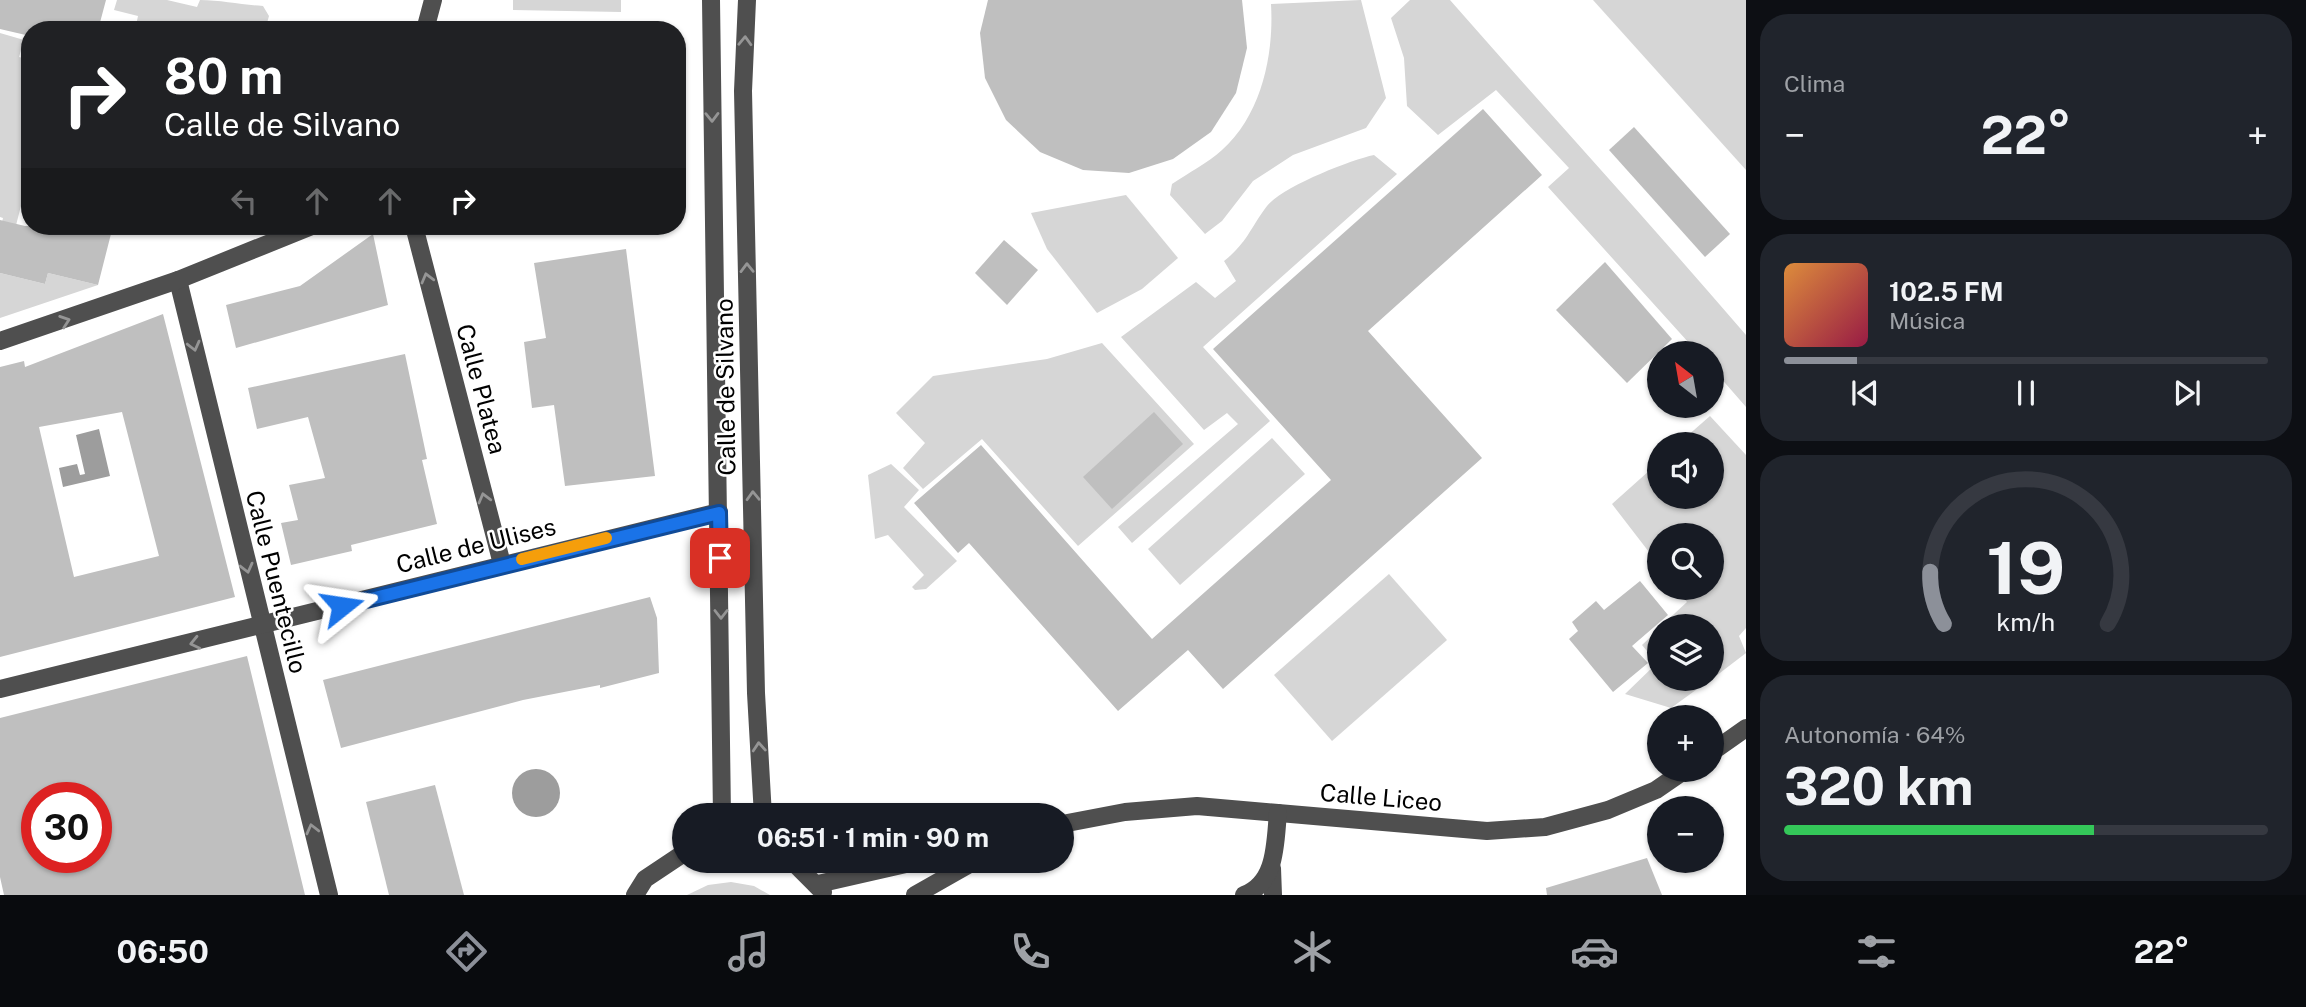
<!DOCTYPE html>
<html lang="es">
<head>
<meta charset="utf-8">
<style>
	body { margin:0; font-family:"Public Sans",sans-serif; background:#20242c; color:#f1f3f6; height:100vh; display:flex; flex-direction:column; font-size:26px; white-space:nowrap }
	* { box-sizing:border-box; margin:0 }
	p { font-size:23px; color:#9ea1a6 }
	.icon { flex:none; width:38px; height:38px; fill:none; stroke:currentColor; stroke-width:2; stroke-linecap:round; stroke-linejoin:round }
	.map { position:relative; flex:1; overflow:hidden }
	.details { display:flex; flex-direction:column; gap:14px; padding:14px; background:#0d0f14; width:560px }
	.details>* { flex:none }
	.top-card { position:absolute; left:21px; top:21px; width:665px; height:214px; border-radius:28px; box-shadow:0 2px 5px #0004; background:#202124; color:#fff; overflow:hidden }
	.needle { width:46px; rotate:329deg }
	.buttons { position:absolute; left:1647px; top:341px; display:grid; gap:14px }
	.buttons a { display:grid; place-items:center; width:77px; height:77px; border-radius:50%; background:#171b24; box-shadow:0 2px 5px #0004; font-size:35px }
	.speed { position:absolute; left:21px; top:782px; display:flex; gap:14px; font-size:35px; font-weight:700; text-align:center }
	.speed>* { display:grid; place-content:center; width:91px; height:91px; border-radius:50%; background:#171b24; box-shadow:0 2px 5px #0004; line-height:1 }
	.speed .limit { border:10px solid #d22; background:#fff; color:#111 }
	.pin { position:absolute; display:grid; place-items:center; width:60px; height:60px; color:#fff; margin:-30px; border-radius:14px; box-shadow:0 4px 10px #0006 }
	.me { position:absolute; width:77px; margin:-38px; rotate:75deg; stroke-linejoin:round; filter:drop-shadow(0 0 5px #0008) }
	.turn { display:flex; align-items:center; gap:24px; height:147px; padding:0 28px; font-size:32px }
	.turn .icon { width:91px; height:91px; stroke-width:2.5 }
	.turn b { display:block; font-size:49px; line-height:60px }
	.lanes { display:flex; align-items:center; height:66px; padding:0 28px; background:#0003; justify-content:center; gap:35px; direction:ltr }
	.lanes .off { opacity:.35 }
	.big { font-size:52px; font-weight:700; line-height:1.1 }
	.details .tile { flex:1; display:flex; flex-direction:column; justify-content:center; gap:10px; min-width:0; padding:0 24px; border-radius:28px; background:#20242c }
	.details .dial { align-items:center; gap:0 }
	.dial svg { height:182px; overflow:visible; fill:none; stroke:#363941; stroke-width:7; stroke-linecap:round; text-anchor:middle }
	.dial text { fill:#f1f3f6; stroke:none }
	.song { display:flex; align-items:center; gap:21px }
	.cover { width:84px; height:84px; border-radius:10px; background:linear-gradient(135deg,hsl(30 70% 55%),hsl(340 70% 35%)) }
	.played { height:7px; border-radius:4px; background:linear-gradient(90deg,#8c9099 15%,#363941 15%) }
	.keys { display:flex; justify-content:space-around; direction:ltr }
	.heat { display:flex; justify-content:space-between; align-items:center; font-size:38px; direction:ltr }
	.charge { height:10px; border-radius:5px; background:linear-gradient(90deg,#34c759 64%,#363941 0) }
	.trip { position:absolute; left:672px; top:803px; width:402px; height:70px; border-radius:35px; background:#171b24; box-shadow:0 2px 5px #0004; font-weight:700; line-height:70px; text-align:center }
	.tabs { display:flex; height:112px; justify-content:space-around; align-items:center; background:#090b0e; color:#9ea1a6 }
	.tabs .icon { width:49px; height:49px }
	.tabs .on { color:#8c9099 }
	.tabs b { font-size:32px; color:#f1f3f6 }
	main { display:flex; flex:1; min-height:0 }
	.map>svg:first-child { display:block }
	.green { fill:#d6d6d6 }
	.water { fill:#9d9d9d }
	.building { fill:#bfbfbf; fill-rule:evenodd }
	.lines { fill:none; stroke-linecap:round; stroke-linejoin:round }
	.minor { stroke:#4f4f4f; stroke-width:18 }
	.oneway { stroke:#959595 }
	.route-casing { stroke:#114b97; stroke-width:18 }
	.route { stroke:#1a73e8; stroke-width:12 }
	.slow { stroke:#f59e0b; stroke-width:12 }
	.labels { text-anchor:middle; stroke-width:5; stroke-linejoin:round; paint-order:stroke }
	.street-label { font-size:24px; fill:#000; stroke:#fff }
</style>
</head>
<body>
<main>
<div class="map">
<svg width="1746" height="895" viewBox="0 0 1746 895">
	<rect width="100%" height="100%" fill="#fff"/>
	<!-- green -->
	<g class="green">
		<path d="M117,0H167L197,7L200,0C221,0 242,5 263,6L269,16L265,30H135L138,16L114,10Z"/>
		<path d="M513,0H621V12L513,10Z"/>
		<path d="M1361,0L1386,98L1366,128L1293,155L1253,181L1222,221L1205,234L1170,195L1172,184C1188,173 1208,163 1222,150C1262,114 1274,54 1271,4Z"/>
		<path d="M1410,0H1450C1548,112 1649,222 1746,335V407L1712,368V354L1698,353L1548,187L1569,168L1496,90L1438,135L1407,106L1404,58L1391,18Z"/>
		<path d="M1594,0H1746V170L1593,0Z"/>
		<path d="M0,33L24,40L19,57L30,60V199L23,198L13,237L0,231L3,218L0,217Z"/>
		<path d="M1374,155L1397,174L1203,347L1270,421L1132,543L1118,527L1238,424L1227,413L1204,430L1121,337L1196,282L1215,298L1236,281L1224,261C1247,243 1251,227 1267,206C1282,187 1350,160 1374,155Z"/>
		<path d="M1126,195L1178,258L1142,289L1097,313L1047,249L1031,213Z"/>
		<path d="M0,273L45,284L48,273L98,285L0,318Z"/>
		<path d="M1102,343L1194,444L1078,546L982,439L923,489L903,468L925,443L896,413L933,376L1047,359Z"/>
		<path d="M1710,416L1746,455V628L1739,636L1746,653L1712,679V626H1661L1687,602L1676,588H1712V536H1659V565L1612,504L1659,462V497H1712V444H1678Z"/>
		<path d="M1272,438L1305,474L1180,585L1148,549Z"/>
		<path d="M891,464L919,490L904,507L957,561L926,589L915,590L912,587L924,575L888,535L875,539L868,475Z"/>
		<path d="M1389,574L1447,640L1332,741L1274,675Z"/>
		<path d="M1659,629V679H1711L1671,708L1625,694L1657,663L1642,645Z"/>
		<path d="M731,882L754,886L770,895H687L708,885Z"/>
	</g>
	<!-- water -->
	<g class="water">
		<path d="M99,429L110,476L63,487L59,468L77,464L80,475L85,474L76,435Z"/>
		<circle cx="536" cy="793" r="24"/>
	</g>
	<!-- building -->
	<g class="building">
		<path d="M0,0H106L98,30H30V36L0,29Z"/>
		<path d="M988,0H1242L1247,48L1236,93L1211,132L1173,159L1129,173L1083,170L1040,152L1006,120L985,78L980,33Z"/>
		<path d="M1483,109L1542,175L1368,331L1482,458L1223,689L1188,650L1118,711L969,543L958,553L914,503L981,445L1152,639L1331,480L1213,349Z"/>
		<path d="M1634,127L1730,234L1705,257L1609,150Z"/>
		<path d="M0,220L25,226H113L98,285L48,273L45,284L0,273Z"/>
		<path d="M373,234L388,305L236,348L226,305L300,286Z"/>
		<path d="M1004,240L1038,270L1007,305L975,273Z"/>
		<path d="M626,249L655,476L565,486L554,405L532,408L524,342L546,338L534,263Z"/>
		<path d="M1605,262L1672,339L1627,383L1556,310Z"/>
		<path d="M163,314L235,597L0,657V367L24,361L25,367ZM122,412L159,556L74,577L39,427Z"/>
		<path d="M405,354L427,459L422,460L437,524L351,545L352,551L291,565L281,523L298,520L289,485L325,478L308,417L257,429L248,388Z"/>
		<path d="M1154,412L1183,444L1112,509L1083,477Z"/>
		<path d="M1640,581L1668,615L1632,646L1648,663L1613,692L1569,639L1578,631L1572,622L1596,601L1604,610Z"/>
		<path d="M650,597L657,618L659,673L600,688V685L523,700L341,748L323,680Z"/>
		<path d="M247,656L305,895H4L0,877V718ZM37,798H96V858H37Z"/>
		<path d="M435,785L464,895H389L366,802Z"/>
		<path d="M1647,858L1662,895H1547L1546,888Z"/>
	</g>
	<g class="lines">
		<!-- minor -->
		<g class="minor">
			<path d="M711,0L722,816"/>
			<path d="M747,0L743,91L756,693L763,816"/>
			<path d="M425,30L433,0"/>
			<path d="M414,226L502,564"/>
			<path d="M178,280L329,895"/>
			<path d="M0,341L178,280L312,226"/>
			<path d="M0,689L719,512"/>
			<path d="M1712,752L1746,728"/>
			<path d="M1062,824L1125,812L1197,806L1487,831L1545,827L1608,810L1656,790L1685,770"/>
			<path d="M792,861L823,892"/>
			<path d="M1272,868L1273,895"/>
			<path d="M818,884L919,861"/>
			<path d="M635,895L645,879L684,853"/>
			<path d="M915,895L975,861"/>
			<path d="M1244,895C1277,883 1275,842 1278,813"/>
		</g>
	</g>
	<!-- one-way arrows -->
	<defs><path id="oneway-chevron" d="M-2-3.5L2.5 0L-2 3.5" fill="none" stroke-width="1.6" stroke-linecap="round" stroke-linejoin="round" transform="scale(1.75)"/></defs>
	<g class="oneway">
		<use href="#oneway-chevron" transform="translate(745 41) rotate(-88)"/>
		<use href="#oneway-chevron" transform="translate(712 117) rotate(89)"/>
		<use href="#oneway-chevron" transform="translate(747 268) rotate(-91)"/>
		<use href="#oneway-chevron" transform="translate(427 278) rotate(-105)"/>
		<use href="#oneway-chevron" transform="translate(65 321) rotate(-19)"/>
		<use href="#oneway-chevron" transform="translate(194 346) rotate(76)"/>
		<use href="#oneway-chevron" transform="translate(753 496) rotate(-92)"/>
		<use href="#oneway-chevron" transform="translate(484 498) rotate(-105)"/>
		<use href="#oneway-chevron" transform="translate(247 568) rotate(76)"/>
		<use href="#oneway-chevron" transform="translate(721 614) rotate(90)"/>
		<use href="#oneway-chevron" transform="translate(195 643) rotate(167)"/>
		<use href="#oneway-chevron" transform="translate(759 747) rotate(-94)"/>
		<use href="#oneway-chevron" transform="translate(312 829) rotate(-104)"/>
	</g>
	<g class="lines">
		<defs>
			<path id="route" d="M342,606L719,513L720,558"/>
		</defs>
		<!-- route casing -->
		<use href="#route" class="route-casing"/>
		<!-- route -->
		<use href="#route" class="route"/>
		<!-- slow -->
		<path class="slow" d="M522,559L606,538"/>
	</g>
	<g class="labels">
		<!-- street labels -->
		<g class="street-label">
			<text transform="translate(726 387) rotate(-91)" y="8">Calle de Silvano</text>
			<text transform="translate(481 389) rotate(75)" y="8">Calle Platea</text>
			<text transform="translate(476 546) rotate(-14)" y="8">Calle de Ulises</text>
			<text transform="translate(276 582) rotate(76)" y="8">Calle Puentecillo</text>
			<text transform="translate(1381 798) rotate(5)" y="8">Calle Liceo</text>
		</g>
	</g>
</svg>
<div class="buttons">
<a><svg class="needle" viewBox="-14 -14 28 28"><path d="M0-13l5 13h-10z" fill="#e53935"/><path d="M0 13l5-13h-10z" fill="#9ea1a6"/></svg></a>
<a><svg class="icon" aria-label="sound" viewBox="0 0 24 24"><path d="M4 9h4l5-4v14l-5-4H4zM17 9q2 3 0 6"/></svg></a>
<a><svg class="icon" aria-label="search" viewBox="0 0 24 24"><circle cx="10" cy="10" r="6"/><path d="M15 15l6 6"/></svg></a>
<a><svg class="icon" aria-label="layers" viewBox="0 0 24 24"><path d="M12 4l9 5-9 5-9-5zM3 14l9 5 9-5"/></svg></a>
<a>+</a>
<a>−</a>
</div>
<div class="speed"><div class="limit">30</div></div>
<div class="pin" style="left:720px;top:558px;background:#d93025"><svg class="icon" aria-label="arrive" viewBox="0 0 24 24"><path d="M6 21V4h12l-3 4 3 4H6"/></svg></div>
<svg class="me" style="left:342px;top:606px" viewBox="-20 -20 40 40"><path d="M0-17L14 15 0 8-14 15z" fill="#1a73e8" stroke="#fff" stroke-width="4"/></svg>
<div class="trip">06:51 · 1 min · 90 m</div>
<div class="top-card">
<div class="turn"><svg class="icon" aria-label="right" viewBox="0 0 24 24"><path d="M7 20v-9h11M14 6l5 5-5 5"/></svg><div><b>80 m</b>Calle de Silvano</div></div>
<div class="lanes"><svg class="icon off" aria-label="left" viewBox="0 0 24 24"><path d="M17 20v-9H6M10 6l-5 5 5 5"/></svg><svg class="icon off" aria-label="ahead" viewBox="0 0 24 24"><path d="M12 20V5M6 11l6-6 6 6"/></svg><svg class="icon off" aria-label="ahead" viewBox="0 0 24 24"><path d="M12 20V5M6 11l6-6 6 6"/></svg><svg class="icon" aria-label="right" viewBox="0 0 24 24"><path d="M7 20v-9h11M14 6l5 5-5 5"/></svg></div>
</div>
</div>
<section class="details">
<div class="tile"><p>Clima</p>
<div class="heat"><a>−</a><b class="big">22°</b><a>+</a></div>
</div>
<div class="tile">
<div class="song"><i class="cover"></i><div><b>102.5 FM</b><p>Música</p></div></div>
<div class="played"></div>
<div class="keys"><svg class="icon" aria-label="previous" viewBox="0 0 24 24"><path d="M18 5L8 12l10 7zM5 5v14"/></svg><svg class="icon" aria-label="pause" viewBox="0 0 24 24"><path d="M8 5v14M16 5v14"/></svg><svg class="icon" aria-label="next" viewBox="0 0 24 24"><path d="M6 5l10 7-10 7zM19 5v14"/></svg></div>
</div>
<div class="tile dial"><svg viewBox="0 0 100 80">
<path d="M14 69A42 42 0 1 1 86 69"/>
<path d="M14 69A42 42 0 0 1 8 46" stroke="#8c9099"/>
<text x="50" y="56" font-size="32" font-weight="700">19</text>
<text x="50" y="72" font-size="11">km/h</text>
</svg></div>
<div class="tile"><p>Autonomía · 64%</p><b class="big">320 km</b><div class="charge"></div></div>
</section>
</main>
<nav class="tabs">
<b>06:50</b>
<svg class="icon on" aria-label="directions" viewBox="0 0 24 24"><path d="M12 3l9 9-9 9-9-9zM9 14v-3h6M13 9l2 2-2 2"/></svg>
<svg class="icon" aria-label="music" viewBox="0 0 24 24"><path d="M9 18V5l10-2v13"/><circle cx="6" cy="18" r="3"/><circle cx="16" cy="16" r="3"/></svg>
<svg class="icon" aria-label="phone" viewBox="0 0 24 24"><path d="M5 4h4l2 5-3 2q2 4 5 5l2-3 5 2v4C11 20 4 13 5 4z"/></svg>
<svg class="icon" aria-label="climate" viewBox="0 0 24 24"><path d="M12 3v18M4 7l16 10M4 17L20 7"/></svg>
<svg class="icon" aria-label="car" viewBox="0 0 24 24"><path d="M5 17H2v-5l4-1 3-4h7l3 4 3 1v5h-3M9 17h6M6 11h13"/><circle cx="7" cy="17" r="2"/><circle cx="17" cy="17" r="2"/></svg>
<svg class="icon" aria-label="filters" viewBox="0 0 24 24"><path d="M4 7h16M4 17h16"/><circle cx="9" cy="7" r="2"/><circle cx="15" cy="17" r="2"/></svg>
<b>22°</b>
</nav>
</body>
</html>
